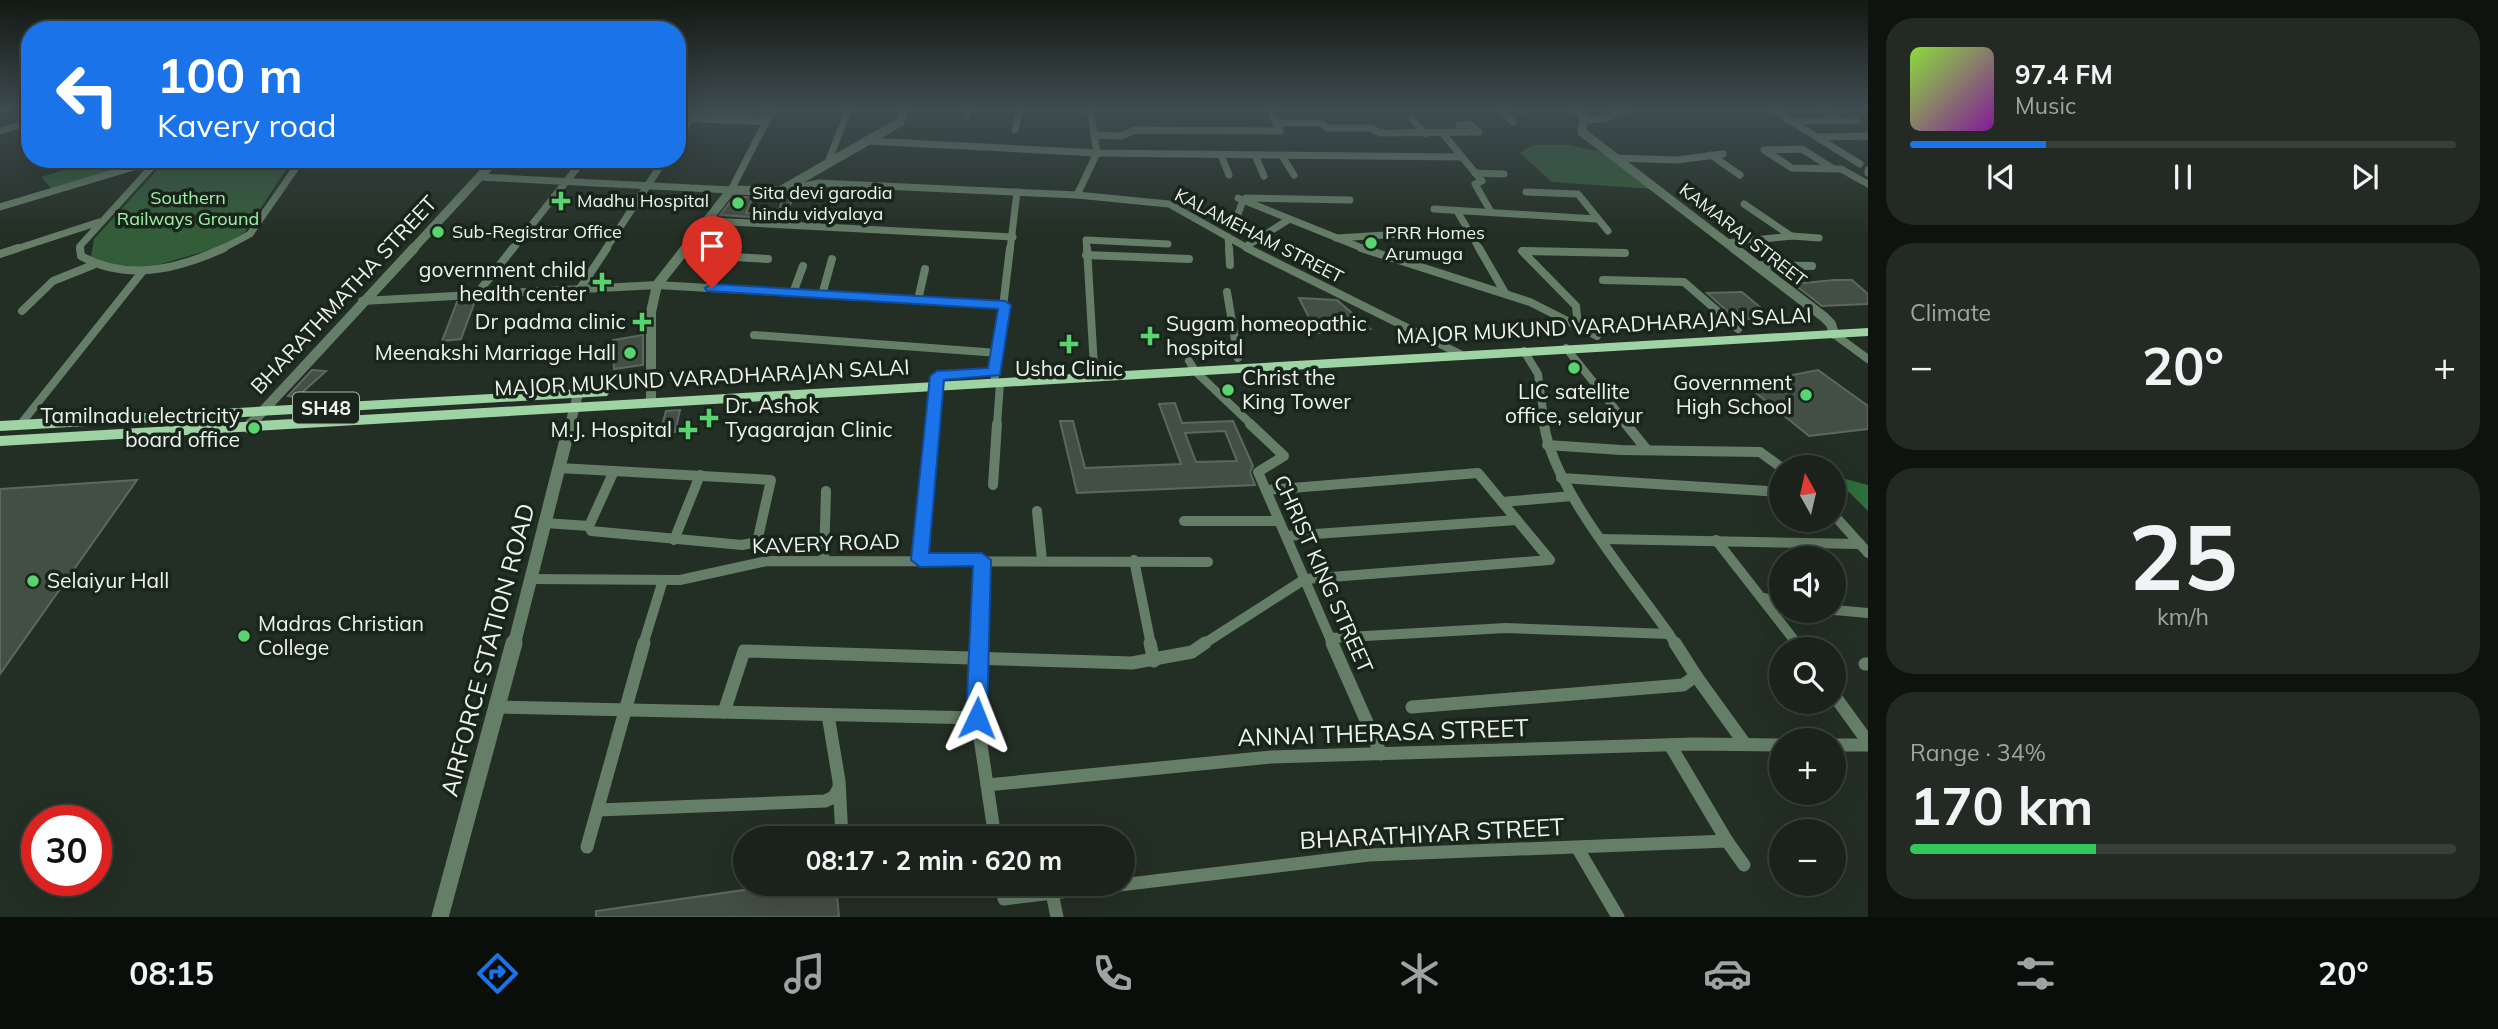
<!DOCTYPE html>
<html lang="en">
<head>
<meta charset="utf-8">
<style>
	body { margin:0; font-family:Mulish,sans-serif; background:#232a24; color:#f1f3f6; height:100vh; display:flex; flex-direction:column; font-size:26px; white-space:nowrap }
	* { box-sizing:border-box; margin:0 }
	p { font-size:23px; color:#9fa4a3 }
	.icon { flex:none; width:38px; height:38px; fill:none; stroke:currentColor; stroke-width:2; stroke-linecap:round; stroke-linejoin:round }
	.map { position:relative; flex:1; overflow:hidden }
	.side { display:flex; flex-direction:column; gap:18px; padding:18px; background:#0e130f; width:630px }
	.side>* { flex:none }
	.guide { position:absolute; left:21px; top:21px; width:665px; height:147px; border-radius:28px; box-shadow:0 7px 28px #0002,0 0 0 2px #383f3a; background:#1a73e8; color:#fff; overflow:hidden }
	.needle { width:46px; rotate:352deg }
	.buttons { position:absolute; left:1769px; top:455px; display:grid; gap:14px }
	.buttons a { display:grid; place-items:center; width:77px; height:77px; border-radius:50%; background:#1a221b; box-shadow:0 7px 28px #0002,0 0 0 2px #383f3a; font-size:35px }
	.speed { position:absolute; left:21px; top:805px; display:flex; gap:14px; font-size:35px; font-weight:700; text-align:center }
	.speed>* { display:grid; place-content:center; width:91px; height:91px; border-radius:50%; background:#1a221b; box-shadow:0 7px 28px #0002,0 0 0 2px #383f3a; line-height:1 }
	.speed .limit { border:10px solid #d22; background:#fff; color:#111 }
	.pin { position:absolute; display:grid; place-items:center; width:60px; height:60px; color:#fff; margin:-72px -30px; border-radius:50% 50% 50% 0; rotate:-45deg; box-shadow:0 0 7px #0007 }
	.pin .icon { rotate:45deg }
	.me { position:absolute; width:77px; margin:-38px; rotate:2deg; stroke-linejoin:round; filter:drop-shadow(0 0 5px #0008) }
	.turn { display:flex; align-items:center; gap:24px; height:147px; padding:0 21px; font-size:32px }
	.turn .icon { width:91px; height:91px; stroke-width:2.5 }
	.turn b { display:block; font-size:49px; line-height:60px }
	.big { font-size:52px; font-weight:700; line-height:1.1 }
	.side .card { flex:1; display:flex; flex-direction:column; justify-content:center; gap:10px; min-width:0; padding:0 24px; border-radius:28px; background:#232a24 }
	.side .dial { align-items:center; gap:0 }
	.dial b { font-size:91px; line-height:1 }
	.song { display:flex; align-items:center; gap:21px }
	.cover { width:84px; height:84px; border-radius:10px; background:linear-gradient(135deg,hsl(90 70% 55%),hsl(290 70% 35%)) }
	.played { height:7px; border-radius:4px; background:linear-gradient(90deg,#1a73e8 25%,#383f3a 25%) }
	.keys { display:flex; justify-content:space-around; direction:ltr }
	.heat { display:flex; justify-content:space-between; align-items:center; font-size:38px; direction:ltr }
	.charge { height:10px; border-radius:5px; background:linear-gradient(90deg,#34c759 34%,#383f3a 0) }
	.trip { position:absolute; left:733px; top:826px; width:402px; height:70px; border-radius:35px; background:#1a221b; box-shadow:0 7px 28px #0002,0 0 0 2px #383f3a; font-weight:700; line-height:70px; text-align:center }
	.tab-bar { display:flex; height:112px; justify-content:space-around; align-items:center; background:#0a0e0b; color:#9fa4a3 }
	.tab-bar .icon { width:49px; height:49px }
	.tab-bar .current { color:#1a73e8 }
	.tab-bar b { font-size:32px; color:#f1f3f6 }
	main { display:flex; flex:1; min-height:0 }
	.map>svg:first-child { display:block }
	.green { fill:#335d39 }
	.water { fill:#306e3b }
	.building { fill:#434e44; stroke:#5c685d; stroke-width:2; fill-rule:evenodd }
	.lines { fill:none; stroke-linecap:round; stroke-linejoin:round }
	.minor-far3 { stroke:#657e67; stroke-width:7 }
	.minor-far2 { stroke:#657e67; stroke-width:8 }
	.minor-far1 { stroke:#657e67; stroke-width:10 }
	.minor { stroke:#657e67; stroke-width:13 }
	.tertiary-far3 { stroke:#657e67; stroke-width:9 }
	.tertiary-far2 { stroke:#657e67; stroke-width:10 }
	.tertiary-far1 { stroke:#657e67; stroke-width:13 }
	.tertiary { stroke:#657e67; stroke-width:17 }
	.primary { fill:#9ed3a3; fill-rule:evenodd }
	.route { fill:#1a73e8; stroke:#114b97; stroke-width:2 }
	.poi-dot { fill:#58d570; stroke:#19241a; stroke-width:2.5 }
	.labels { text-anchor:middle; stroke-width:7; stroke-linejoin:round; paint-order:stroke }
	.far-poi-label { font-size:18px; fill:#edf4ed; stroke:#19241a; text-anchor:start }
	.far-park-label { font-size:18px; fill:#9cf2a7; stroke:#19241a }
	.far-street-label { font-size:18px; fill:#edf4ed; stroke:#19241a }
	.shield { fill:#19241a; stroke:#adb6ae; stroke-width:2 }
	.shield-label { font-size:19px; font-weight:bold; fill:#edf4ed }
	.poi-label { font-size:21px; fill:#edf4ed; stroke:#19241a; text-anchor:end }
	.street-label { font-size:21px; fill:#edf4ed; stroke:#19241a }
	.near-street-label { font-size:24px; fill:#edf4ed; stroke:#19241a }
</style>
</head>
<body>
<main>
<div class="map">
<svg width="1868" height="917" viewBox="0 0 1868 917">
	<rect width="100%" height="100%" fill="#232e24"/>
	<!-- green -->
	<g class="green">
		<path d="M677,108H773L767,122L677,118Z"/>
		<path d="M1533,145H1568L1607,153L1653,189L1552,182L1520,153Z"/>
		<path d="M101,159H135L139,163L52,189L41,177Z"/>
		<path d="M167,159H293L245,232L220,247L147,268L114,266L91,257L94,239Z"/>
	</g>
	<!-- water -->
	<path class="water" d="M1834,476L1868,485V511L1834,477Z"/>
	<!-- building -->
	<g class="building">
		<path d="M794,194L785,219L720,215L734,197H753L746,213L778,214L783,197Z"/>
		<path d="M1834,280H1852L1868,294V304L1822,306L1794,284Z"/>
		<path d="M1742,292L1773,318L1736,319L1707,293Z"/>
		<path d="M1299,298L1337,300L1370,329L1317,333Z"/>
		<path d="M475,301L461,339L442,341L457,302Z"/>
		<path d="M643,335V365L614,369L613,340Z"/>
		<path d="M312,370L326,371L296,398L288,396Z"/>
		<path d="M1818,370L1868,406V429L1809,436L1745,384Z"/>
		<path d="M1175,403L1182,423L1233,421L1253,466L1250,472L1255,485L1077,493L1060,421H1073L1085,468L1181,464L1159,404ZM1225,431L1237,461L1196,462L1185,433Z"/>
		<path d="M680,410L675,432H660L666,411Z"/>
		<path d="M137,480L0,674V489Z"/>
		<path d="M786,884H836L839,917H596V911Z"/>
	</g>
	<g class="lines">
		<!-- minor-far3 -->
		<g class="minor-far3">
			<path d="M1498,108L1513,122"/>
			<path d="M1770,108L1860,164"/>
			<path d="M1818,108L1837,120"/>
			<path d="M966,116L969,108"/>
			<path d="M677,118L767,122"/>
			<path d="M1412,119L1425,134"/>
			<path d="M1584,120L1603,119L1632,108"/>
			<path d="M1791,121L1857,120"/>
			<path d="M1279,123H1321L1327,128H1371L1380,133L1479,132L1469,124L1459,125"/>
			<path d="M1015,130L1020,108"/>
			<path d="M0,131L30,122"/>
			<path d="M1443,134L1482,181L1475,184L1491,212"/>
			<path d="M1095,135L1121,136L1135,130L1280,131L1269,108"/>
			<path d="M1820,137L1868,136"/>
			<path d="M677,140L691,118"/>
			<path d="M869,141L1097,153L1462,157"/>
			<path d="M1221,155L1229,175"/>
			<path d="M1255,155L1264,176"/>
			<path d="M1711,155L1740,175"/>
			<path d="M1282,156L1294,175"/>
			<path d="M1616,158L1677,160L1723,154"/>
			<path d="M827,165L849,108"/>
			<path d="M1832,168L1802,149L1764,150L1792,168L1841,169L1868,184"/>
			<path d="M1868,170V173"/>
			<path d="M1475,173L1504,174"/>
			<path d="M479,177L731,190L773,108"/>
			<path d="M784,190L819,183L1077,195L1169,204L1251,250"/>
			<path d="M1526,192L1578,194L1608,231"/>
			<path d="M1077,195L1097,153L1090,108"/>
			<path d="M1238,198L1367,250"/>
			<path d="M1246,198L1350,200"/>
			<path d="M1744,204L1791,236"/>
			<path d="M0,207L157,160"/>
			<path d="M1434,209L1597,219"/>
			<path d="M1457,211L1480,250"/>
			<path d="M1237,217L1243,200"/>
			<path d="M710,221L1013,237"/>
			<path d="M1228,237L1229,250"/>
			<path d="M1336,238L1418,233"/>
			<path d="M1726,243L1792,236L1819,238"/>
			<path d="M1245,247L1288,220"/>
			<path d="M13,250L99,222"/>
			<path d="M80,250V246L159,159"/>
			<path d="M220,250L250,234L302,159"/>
			<path d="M512,250L584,159"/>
			<path d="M605,250L665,159"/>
			<path d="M1010,250L1017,192"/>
			<path d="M1087,250L1086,240L1168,244"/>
		</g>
		<!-- minor-far2 -->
		<g class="minor-far2">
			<path d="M80,248L81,256C127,282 178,269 224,248"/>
			<path d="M1087,248L1094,367"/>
			<path d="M1229,248L1230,265"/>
			<path d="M1247,248L1460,354"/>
			<path d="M1361,248L1530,302L1597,336"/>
			<path d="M1479,248L1505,293"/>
			<path d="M0,254L18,248"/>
			<path d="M683,254L768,259"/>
			<path d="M1086,255L1189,259"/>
			<path d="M1755,265L1812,266"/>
			<path d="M1603,280L1684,282L1738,329"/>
			<path d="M579,290L607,248"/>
			<path d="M1227,292L1238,358"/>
			<path d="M793,293L803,266"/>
			<path d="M476,295L513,248"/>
			<path d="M822,295L832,259"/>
			<path d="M918,300L925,269"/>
			<path d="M362,301L657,285L1005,305"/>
			<path d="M22,311L53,281L93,265"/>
			<path d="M1578,326L1576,306L1522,251L1625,253"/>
			<path d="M1834,334L1868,359"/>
			<path d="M754,335L998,353"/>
			<path d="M1566,348L1628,425"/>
			<path d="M1524,351L1538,374L1545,425"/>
			<path d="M1189,361L1195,371L1252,425"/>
			<path d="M994,383L1010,248"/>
			<path d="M20,425L142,272"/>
			<path d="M932,425L937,376"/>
			<path d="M997,425L1000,383"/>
		</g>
		<!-- minor-far1 -->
		<g class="minor-far1">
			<path d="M1250,424L1284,456L1258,472L1333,645"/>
			<path d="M1626,424L1647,450"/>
			<path d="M1547,445L1621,450L1760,452L1782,468"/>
			<path d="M559,468L614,471"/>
			<path d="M614,471L771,480L757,542L742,545L591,531L589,526Z"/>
			<path d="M1561,478L1782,492"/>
			<path d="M993,485L997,424"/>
			<path d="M1502,502L1572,496"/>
			<path d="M1037,511L1042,560"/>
			<path d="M1834,515L1868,553"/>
			<path d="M1184,521H1279"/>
			<path d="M545,523L589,526"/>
			<path d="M1286,536L1517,520"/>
			<path d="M1603,539L1860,544"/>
			<path d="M674,540L700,475"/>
			<path d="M1716,540L1798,645"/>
			<path d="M920,560L933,424"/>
			<path d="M1134,560L1151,645"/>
			<path d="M824,561L826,491"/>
			<path d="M530,579L680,580L767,561L1208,562"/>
			<path d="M1763,598L1782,602"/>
			<path d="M1834,610L1868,613"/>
			<path d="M1669,634L1676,645"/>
			<path d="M1330,638L1506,628L1669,634C1630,578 1553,489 1544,424"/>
			<path d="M643,645L663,580"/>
			<path d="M979,645L982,560"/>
			<path d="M1202,645L1305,579L1550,560L1478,473L1266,490"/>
		</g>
		<!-- minor -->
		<g class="minor">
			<path d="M979,643L977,718L995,838"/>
			<path d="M1150,643L1154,661"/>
			<path d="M1332,643L1381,754"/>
			<path d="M1796,643L1801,649"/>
			<path d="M1865,664H1868"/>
			<path d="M1696,676L1745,744"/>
			<path d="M1834,695L1868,742"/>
			<path d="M498,707L977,718"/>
			<path d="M1412,707L1683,685L1696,676L1675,643"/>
			<path d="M724,712L744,651L1132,663L1192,652L1205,643"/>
			<path d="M828,715L839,781L842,837"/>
			<path d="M1834,745H1868"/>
			<path d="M987,785L1271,757L1694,744L1782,745"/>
			<path d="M598,810L825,801L834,797L839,788"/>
			<path d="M1727,841L1744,865"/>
			<path d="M587,847L644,643"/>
			<path d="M1578,849L1618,917"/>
			<path d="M1002,884L1004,899L1369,855L1727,841L1670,745"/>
			<path d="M1052,893L1057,917"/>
		</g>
		<!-- tertiary-far3 -->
		<g class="tertiary-far3">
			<path d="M1575,108L1584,116L1582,132L1736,250"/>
			<path d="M412,250L496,159"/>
			<path d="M684,250L731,190L780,191L900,122L906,108"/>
		</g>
		<!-- tertiary-far2 -->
		<g class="tertiary-far2">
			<path d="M1734,248L1824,317L1831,324L1834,334"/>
			<path d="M651,401V312L657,285L686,248"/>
			<path d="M250,425L414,248"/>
			<path d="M570,425L578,394"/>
		</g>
		<!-- tertiary-far1 -->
		<g class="tertiary-far1">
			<path d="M249,427L252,424"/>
			<path d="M514,645L570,424"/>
		</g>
		<!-- tertiary -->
		<path class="tertiary" d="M440,917L514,643"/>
		<!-- primary -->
		<g class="primary">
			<path d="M1868,328V336L0,446V436Z"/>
			<path d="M602,388L609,393L607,396L0,431V421Z"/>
		</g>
	</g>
	<!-- sky -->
	<linearGradient id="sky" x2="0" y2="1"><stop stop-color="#131914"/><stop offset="0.46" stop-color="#3f4c50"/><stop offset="1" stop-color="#3f4c50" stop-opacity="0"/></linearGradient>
	<rect width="1868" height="237" fill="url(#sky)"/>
	<!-- route -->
	<path class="route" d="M712,284L1005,301L1011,305L1000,375L944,380L929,553H982L991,560L987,718L984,724L977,727L969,724L966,718L973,566L920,567L911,560L930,376L937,371L988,368L998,309L707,291L705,288Z"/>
	<!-- markers -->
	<g class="poi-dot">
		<path d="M557.5 190.5h7v7h7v7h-7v7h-7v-7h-7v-7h7z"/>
		<circle cx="738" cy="203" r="7"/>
		<circle cx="438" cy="232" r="7"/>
		<circle cx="1371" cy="243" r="7"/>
		<path d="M598.5 271.5h7v7h7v7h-7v7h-7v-7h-7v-7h7z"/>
		<path d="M638.5 311.5h7v7h7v7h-7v7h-7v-7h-7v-7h7z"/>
		<path d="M1146.5 325.5h7v7h7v7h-7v7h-7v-7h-7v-7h7z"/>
		<path d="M1065.5 333.5h7v7h7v7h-7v7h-7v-7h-7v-7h7z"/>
		<circle cx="630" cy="353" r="7"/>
		<circle cx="1574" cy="368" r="7"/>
		<circle cx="1228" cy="390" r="7"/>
		<circle cx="1806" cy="395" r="7"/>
		<path d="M705.5 407.5h7v7h7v7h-7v7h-7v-7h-7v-7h7z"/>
		<circle cx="254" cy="428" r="7"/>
		<path d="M684.5 419.5h7v7h7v7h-7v7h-7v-7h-7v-7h7z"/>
		<circle cx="33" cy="581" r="7"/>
		<circle cx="244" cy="636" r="7"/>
	</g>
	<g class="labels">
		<!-- far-poi labels -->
		<g class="far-poi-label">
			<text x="752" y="199">Sita devi garodia<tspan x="752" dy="21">hindu vidyalaya</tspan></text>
			<text x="577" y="207">Madhu Hospital</text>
			<text x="452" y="238">Sub-Registrar Office</text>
			<text x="1385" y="239">PRR Homes<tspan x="1385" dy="21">Arumuga</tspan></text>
		</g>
		<!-- far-park labels -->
		<g class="far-park-label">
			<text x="188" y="204">Southern<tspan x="188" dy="21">Railways Ground</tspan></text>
		</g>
		<!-- far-street labels -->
		<g class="far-street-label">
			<text transform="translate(1743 235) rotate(38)" y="6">KAMARAJ STREET</text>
			<text transform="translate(1259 236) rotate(27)" y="6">KALAMEHAM STREET</text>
		</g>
		<!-- shield labels -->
		<rect class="shield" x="293" y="392.5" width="66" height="31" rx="5"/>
		<g class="shield-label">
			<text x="326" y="415">SH48</text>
		</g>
		<!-- poi labels -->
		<g class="poi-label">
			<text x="586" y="277">government child<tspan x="586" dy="24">health center</tspan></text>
			<text x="626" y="329">Dr padma clinic</text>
			<text x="1166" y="331" text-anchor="start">Sugam homeopathic<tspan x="1166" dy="24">hospital</tspan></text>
			<text x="616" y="360">Meenakshi Marriage Hall</text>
			<text x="1069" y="376" text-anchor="middle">Usha Clinic</text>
			<text x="1242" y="385" text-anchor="start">Christ the<tspan x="1242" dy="24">King Tower</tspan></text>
			<text x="1792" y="390">Government<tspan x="1792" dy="24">High School</tspan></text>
			<text x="1574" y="399" text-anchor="middle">LIC satellite<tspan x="1574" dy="24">office, selaiyur</tspan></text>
			<text x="725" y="413" text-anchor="start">Dr. Ashok<tspan x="725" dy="24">Tyagarajan Clinic</tspan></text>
			<text x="240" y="423">Tamilnadu electricity<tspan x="240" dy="24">board office</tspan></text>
			<text x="672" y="437">M.J. Hospital</text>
			<text x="47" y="588" text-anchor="start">Selaiyur Hall</text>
			<text x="258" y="631" text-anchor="start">Madras Christian<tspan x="258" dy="24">College</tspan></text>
		</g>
		<!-- street labels -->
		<g class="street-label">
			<text transform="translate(344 295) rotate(-47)" y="7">BHARATHMATHA STREET</text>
			<text transform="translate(1604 326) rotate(-3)" y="7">MAJOR MUKUND VARADHARAJAN SALAI</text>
			<text transform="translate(702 378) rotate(-3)" y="7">MAJOR MUKUND VARADHARAJAN SALAI</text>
			<text transform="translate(826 544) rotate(-2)" y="7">KAVERY ROAD</text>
			<text transform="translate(1323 574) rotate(66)" y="7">CHRIST KING STREET</text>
		</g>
		<!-- near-street labels -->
		<g class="near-street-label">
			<text transform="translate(488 650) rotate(-75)" y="8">AIRFORCE STATION ROAD</text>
			<text transform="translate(1383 733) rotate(-2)" y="8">ANNAI THERASA STREET</text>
			<text transform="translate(1432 834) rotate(-3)" y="8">BHARATHIYAR STREET</text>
		</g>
	</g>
</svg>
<div class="buttons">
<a><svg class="needle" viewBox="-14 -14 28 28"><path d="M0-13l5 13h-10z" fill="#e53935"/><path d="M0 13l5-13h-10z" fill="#9fa4a3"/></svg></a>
<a><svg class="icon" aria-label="sound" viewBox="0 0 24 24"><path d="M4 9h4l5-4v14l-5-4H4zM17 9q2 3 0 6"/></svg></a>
<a><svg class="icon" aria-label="search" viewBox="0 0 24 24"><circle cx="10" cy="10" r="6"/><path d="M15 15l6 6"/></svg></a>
<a>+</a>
<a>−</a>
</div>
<div class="speed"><div class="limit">30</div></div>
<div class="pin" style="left:712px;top:288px;background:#d93025"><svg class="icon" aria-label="arrive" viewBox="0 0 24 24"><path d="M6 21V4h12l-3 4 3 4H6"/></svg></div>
<svg class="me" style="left:977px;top:718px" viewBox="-20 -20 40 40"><path d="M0-17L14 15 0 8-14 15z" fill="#1a73e8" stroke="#fff" stroke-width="4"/></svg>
<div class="trip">08:17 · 2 min · 620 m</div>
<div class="guide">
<div class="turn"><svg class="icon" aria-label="left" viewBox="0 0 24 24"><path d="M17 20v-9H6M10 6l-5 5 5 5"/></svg><div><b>100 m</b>Kavery road</div></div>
</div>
</div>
<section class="side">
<div class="card">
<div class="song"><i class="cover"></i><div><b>97.4 FM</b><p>Music</p></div></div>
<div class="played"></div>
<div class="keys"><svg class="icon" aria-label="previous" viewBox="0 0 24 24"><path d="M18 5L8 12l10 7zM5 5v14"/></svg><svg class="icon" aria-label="pause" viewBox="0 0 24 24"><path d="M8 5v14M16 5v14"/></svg><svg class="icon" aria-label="next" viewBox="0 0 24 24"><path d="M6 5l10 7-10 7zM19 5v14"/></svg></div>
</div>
<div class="card"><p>Climate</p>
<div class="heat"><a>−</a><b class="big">20°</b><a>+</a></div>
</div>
<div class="card dial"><b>25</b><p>km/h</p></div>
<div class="card"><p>Range · 34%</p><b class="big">170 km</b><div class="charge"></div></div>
</section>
</main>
<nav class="tab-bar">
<b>08:15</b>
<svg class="icon current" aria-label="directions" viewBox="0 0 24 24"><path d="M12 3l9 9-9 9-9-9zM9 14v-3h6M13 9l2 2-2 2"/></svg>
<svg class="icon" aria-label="music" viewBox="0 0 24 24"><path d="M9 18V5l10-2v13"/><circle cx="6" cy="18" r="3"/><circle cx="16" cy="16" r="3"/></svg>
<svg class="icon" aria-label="phone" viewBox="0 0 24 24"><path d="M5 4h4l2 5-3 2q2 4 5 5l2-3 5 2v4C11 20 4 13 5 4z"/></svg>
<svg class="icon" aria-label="climate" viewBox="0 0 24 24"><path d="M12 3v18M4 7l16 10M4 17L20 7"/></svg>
<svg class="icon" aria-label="car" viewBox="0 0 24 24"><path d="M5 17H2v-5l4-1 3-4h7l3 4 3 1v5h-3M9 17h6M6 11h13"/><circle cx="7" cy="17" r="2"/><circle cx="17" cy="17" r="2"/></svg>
<svg class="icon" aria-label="filters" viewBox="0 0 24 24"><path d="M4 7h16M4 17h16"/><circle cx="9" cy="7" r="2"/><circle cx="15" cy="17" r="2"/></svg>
<b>20°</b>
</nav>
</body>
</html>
